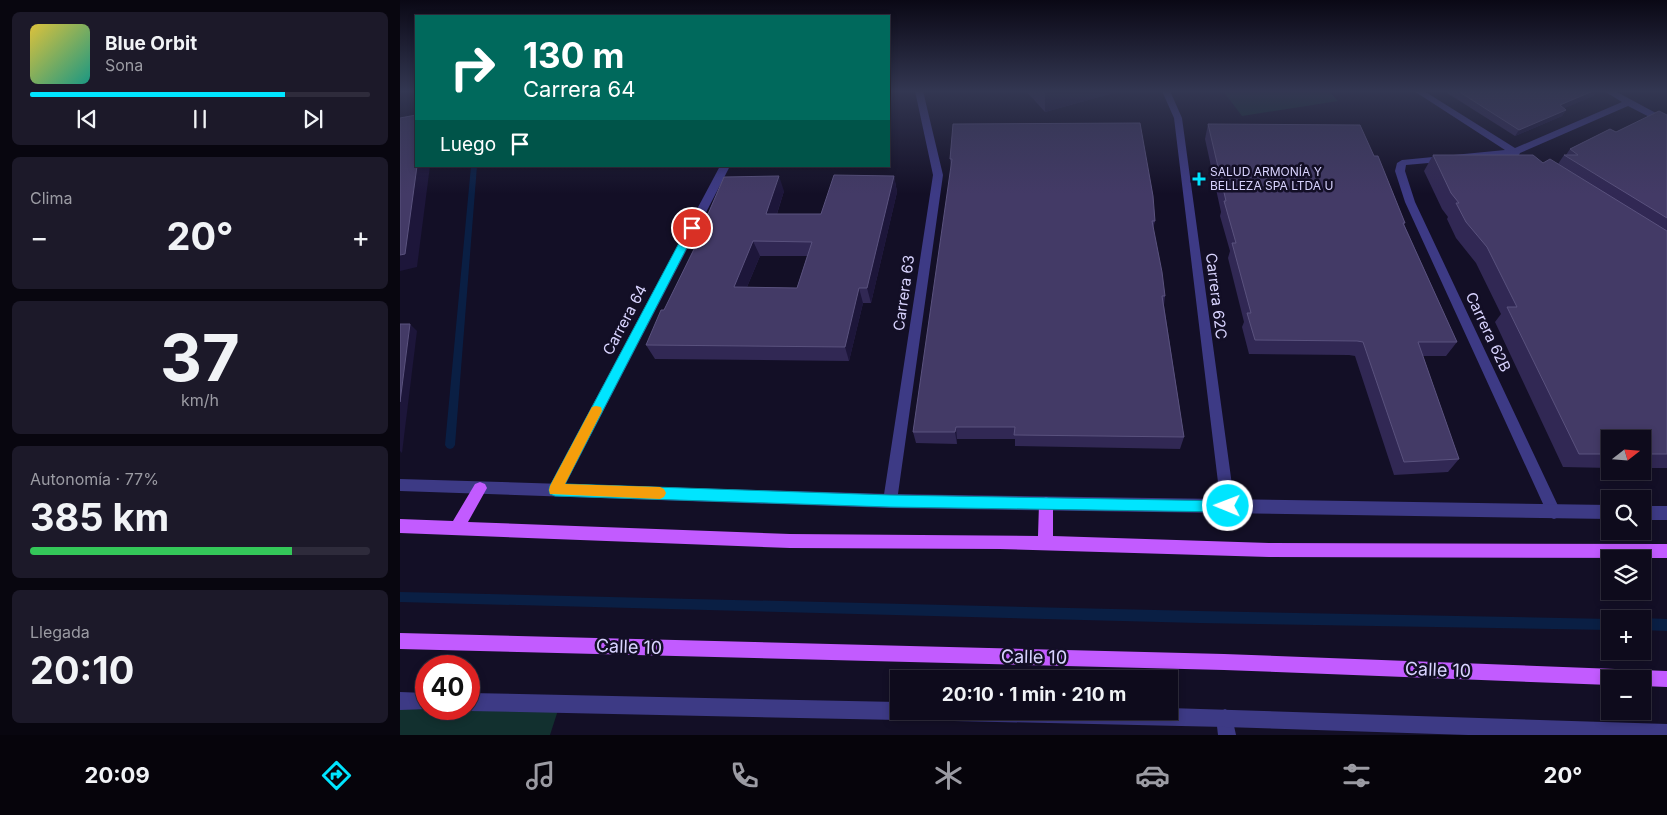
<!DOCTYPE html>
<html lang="es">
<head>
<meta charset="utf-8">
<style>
	body { margin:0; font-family:Inter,sans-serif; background:#1c1929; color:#f1f3f6; height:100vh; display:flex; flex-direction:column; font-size:19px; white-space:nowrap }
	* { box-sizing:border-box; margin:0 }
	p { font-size:16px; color:#9b9ba3 }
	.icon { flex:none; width:28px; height:28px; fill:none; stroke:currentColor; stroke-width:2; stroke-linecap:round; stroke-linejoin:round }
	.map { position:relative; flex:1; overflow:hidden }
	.drawer { display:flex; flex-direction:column; gap:12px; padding:12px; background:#08060f; width:400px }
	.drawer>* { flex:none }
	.guide { position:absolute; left:15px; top:15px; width:475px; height:152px; border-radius:0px; box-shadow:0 2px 8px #0003,0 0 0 1px #2e2b3b; background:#00695c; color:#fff; overflow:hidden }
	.needle { width:32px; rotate:73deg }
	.buttons { position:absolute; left:1201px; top:430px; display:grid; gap:10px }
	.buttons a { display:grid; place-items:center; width:50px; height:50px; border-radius:0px; background:#0e0b1c; box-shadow:0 2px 8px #0003,0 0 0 1px #2e2b3b; font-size:25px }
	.speed { position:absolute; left:15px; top:655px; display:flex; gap:10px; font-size:25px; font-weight:700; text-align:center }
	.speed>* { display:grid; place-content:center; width:65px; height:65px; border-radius:50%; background:#0e0b1c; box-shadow:0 2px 8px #0003,0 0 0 1px #2e2b3b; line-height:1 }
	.speed .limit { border:8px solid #d22; background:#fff; color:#111 }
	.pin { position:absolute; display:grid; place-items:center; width:42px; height:42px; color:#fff; margin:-21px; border:2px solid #fff; border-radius:50%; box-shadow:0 1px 5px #0007 }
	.me { position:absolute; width:55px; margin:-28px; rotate:271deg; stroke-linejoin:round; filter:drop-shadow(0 0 4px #0008) }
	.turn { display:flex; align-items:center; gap:18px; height:105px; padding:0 25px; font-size:22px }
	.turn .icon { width:65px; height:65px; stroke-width:2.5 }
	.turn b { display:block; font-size:35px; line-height:42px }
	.then { display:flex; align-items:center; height:48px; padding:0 25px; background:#0003; gap:10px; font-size:19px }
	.big { font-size:38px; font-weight:700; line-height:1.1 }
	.drawer .widget { flex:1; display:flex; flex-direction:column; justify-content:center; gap:8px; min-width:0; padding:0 18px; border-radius:8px; background:#1c1929 }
	.drawer .dial { align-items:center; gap:0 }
	.dial b { font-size:65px; line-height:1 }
	.song { display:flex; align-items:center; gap:15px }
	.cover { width:60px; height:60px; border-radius:8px; background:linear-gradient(135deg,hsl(50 70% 55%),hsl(170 70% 35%)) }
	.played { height:5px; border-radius:2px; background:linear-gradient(90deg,#00e5ff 75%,#2e2b3b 75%) }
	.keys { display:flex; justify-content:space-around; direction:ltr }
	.heat { display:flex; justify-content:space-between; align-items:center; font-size:28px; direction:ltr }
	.charge { height:8px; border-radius:4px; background:linear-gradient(90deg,#34c759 77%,#2e2b3b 0) }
	.trip { position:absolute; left:490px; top:670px; width:288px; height:50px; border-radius:0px; background:#0e0b1c; box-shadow:0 2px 8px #0003,0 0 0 1px #2e2b3b; font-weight:700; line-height:50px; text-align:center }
	.dock { display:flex; height:80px; justify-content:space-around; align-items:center; background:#06040b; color:#9b9ba3 }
	.dock .icon { width:35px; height:35px }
	.dock .current { color:#00e5ff }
	.dock b { font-size:22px; color:#f1f3f6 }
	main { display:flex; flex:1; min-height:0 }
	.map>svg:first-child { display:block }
	.green { fill:#12302f }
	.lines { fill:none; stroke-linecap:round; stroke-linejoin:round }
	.stream { fill:#0a1f44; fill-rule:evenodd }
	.minor { fill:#3d3a85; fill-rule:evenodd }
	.tertiary { fill:#3d3a85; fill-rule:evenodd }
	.primary { fill:#c25bff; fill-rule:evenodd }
	.wall { fill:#312854; fill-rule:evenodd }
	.shaded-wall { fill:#1d163a }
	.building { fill:#433a66; stroke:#5a527e; fill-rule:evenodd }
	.route { fill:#00e5ff; stroke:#0095a6 }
	.slow { fill:#f59e0b }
	.poi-dot { fill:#00e5ff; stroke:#130f26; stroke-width:2 }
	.labels { text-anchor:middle; stroke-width:5; stroke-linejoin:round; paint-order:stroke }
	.far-poi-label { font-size:12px; fill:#d9d4ff; stroke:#130f26; text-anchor:start }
	.street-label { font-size:15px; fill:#d9d4ff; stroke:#130f26 }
	.near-street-label { font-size:18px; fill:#d9d4ff; stroke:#130f26 }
</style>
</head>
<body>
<main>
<section class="drawer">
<div class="widget">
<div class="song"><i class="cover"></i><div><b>Blue Orbit</b><p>Sona</p></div></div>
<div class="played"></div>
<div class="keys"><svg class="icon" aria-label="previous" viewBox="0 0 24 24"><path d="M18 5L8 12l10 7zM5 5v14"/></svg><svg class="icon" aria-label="pause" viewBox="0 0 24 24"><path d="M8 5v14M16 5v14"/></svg><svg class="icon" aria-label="next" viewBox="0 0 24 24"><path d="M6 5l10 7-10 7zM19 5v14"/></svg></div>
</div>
<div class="widget"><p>Clima</p>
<div class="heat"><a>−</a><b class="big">20°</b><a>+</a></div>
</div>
<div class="widget dial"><b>37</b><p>km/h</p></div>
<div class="widget"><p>Autonomía · 77%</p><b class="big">385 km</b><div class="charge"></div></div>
<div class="widget"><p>Llegada</p><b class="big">20:10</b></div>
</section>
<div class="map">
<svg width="1267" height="735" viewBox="0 0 1267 735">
	<rect width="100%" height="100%" fill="#130f26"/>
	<!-- green -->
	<g class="green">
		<path d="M823,91H929L938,101L842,116Z"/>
		<path d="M0,701H26V709H69V702L160,704L150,735H0Z"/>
	</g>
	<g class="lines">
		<!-- stream -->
		<g class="stream">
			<path d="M71,166H77L55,445L53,448L50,449L47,448L45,445Z"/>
			<path d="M0,592L799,611L1211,619L1210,630L799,623L0,602Z"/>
			<path d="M1242,618L1267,619V631L1242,630Z"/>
		</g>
		<!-- minor -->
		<g class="minor">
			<path d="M515,91H523L543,175L497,501L495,506L490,508L485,506L483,501L533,175Z"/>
			<path d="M762,91H770L782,118L835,507L833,512L828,514L823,512L821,507L774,118Z"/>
			<path d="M1014,91H1024L1115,148L1222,102L1204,91H1215L1267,119V126L1228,106L1120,153L1119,155L1006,165L1005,171L1015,202L1161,512L1159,517L1154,519L1149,517L1005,202L995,171L997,163L1002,160L1105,150Z"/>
			<path d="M320,166H330L160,495L155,496L150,495L148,490L150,485Z"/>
			<path d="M825,709L831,712L836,735H818L816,718L819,712Z"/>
		</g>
		<!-- tertiary -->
		<g class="tertiary">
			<path d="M0,479L490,494L1210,505V519L490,508L0,491Z"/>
			<rect x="1242" y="506" width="25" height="14"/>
			<path d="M0,692L26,693V709H28L0,710Z"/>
			<path d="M69,693L499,702V711H769V708L1267,724V735H1068L825,727L511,720L505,717L499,720L69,711L65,709H69Z"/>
		</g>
		<!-- primary -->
		<g class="primary">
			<path d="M80,482L85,484L87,488L68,522L390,534L638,536L639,504L641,499L646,497L651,499L653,504V536L869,543L1267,544V558L869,557L600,549L390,548L0,533V519L53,521L75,484Z"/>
			<path d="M0,633L824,654L1267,671V687L1242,686V679H1210V685L824,670L0,649Z"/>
		</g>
	</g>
	<!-- wall -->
	<g class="wall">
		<path d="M626,91H717V92L645,112Z"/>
		<path d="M1044,91H1197L1193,96L1164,108L1166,110L1162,116L1115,136Z"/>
		<path d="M1267,115V468H1242V439H1210V468L1163,467L1095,322L1101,314L1076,263L1056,238L1047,219L1048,217L1042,209L1024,171L1033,155L1158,164L1164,155H1166L1170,149Z"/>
		<path d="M553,124L755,221L753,229L765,296L764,305L784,437L780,449L615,446V439H557V444L516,443L513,432L551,169L550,159Z"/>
		<path d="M808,124L974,156L1005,223L1004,224L1057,342L1046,356H1023L1059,459L1048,472L994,475L955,356L949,355L849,354L842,327L844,322L828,258L830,251L820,216L821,212L805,139Z"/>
		<path d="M494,176L497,192L471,303H463L449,361L255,359L246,345L295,248L292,241L384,191L377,214H421ZM360,256H407L397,288L347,287Z"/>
	</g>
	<!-- shaded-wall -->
	<g class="shaded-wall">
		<path d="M489,91H491L492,100L489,101Z"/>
		<path d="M650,91H717V92L645,112V93Z"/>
		<path d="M1193,91H1197L1193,96L1156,112L1160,105Z"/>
		<path d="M1166,110L1162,116L1115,136L1119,130Z"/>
		<path d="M17,166H30L17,267L0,271V255Z"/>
		<path d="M379,176L384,191L372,229L366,214Z"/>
		<path d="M494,176L497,192L471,303L467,288Z"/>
		<path d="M353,241L360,256L341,301L334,287Z"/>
		<path d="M459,288L463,303L449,361L445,347Z"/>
		<path d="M10,324L17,331L2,453L0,451V402Z"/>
		<path d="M556,427L557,439V444L555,432Z"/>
	</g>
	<!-- building -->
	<g class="building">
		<path d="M1058,91H1193L1160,105L1166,110L1119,130Z"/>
		<path d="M1259,111L1267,115V218L1164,155H1178L1170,149L1210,129L1216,132Z"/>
		<path d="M16,115V166H17L5,254L0,255V118Z"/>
		<path d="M740,123L753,196L755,221H752L762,272L765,296H762L784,437L614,435L615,427H556L555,432H513L552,159H550L553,124Z"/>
		<path d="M808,124L960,125L974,156H978L1005,223H1003L1057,342H1018L1059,459L1004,462L963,342L957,341L855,340L847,313H851L832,243H836L824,201H826Z"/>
		<path d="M1033,155H1133L1143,163L1150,159L1267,231V454H1242V439H1210V454H1179L1107,307H1117L1087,247L1066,222L1056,203H1059L1051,193Z"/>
		<path d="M434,175L494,176L467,288H459L445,347L246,345L261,310H264L298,241H292L304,214H308L324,177L379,176L366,214H421ZM353,241L412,242L397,288L334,287Z"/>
		<path d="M0,324H10L0,402Z"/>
	</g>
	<!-- sky -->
	<linearGradient id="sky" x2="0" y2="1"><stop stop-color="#0a0815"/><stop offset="0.47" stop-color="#333752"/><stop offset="1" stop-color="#333752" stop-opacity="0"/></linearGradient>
	<rect width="1267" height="194" fill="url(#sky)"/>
	<!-- route -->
	<path class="route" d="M292,224L297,228L165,484L490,495L828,501L833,502L835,506L833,511L828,512L490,507L155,496L150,494L149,490L150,486L287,228Z"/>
	<!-- slow -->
	<path class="slow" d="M196,406L201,407L202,411L165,484L260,487L264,489L266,493L264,497L260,499L150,494L149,490L150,486L192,407Z"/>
	<!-- markers -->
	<path class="poi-dot" d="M796.5 171.5h5v5h5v5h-5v5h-5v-5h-5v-5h5z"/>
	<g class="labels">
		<!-- far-poi labels -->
		<g class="far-poi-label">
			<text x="810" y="176">SALUD ARMONÍA Y<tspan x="810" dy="14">BELLEZA SPA LTDA U</tspan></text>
		</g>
		<!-- street labels -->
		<g class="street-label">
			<text transform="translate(504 293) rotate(-82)" y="5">Carrera 63</text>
			<text transform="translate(816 296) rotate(83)" y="5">Carrera 62C</text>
			<text transform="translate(225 320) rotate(-62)" y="5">Carrera 64</text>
			<text transform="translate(1088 332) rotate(65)" y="5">Carrera 62B</text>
		</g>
		<!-- near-street labels -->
		<g class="near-street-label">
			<text transform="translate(229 647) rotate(2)" y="6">Calle 10</text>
			<text transform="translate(634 657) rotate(1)" y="6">Calle 10</text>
			<text transform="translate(1038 670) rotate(2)" y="6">Calle 10</text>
		</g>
	</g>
</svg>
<div class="buttons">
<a><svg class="needle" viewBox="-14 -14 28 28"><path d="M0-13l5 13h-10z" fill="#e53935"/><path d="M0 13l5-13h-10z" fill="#9b9ba3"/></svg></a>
<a><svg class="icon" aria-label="search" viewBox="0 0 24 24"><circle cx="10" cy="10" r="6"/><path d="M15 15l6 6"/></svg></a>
<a><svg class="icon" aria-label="layers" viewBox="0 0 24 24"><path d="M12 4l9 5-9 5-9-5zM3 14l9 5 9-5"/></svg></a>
<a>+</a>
<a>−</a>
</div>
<div class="speed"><div class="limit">40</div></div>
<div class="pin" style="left:292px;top:228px;background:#d93025"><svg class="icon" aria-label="arrive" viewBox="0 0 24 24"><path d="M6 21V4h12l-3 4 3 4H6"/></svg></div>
<svg class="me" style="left:828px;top:506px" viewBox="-20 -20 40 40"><circle r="17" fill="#00e5ff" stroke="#fff" stroke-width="3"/><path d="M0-11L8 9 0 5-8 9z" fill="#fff"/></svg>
<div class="trip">20:10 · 1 min · 210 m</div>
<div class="guide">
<div class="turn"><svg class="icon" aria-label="right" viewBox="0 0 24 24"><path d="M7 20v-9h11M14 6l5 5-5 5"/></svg><div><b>130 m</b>Carrera 64</div></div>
<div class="then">Luego<svg class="icon" aria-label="arrive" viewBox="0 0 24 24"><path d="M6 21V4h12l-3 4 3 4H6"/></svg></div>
</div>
</div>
</main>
<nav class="dock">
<b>20:09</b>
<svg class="icon current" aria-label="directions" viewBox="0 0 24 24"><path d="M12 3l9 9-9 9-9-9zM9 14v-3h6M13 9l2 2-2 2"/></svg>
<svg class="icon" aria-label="music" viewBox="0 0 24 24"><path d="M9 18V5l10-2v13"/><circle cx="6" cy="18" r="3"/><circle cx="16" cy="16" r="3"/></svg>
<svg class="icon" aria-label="phone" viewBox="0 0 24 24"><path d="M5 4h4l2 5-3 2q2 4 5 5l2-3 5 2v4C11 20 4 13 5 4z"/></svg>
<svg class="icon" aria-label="climate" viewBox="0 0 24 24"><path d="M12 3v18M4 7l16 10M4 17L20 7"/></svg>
<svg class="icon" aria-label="car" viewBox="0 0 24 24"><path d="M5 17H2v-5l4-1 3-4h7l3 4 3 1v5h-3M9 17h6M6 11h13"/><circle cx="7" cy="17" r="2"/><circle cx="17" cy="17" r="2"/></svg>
<svg class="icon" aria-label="filters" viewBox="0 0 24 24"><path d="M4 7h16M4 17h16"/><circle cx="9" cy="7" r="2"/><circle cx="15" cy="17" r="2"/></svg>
<b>20°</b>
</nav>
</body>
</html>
